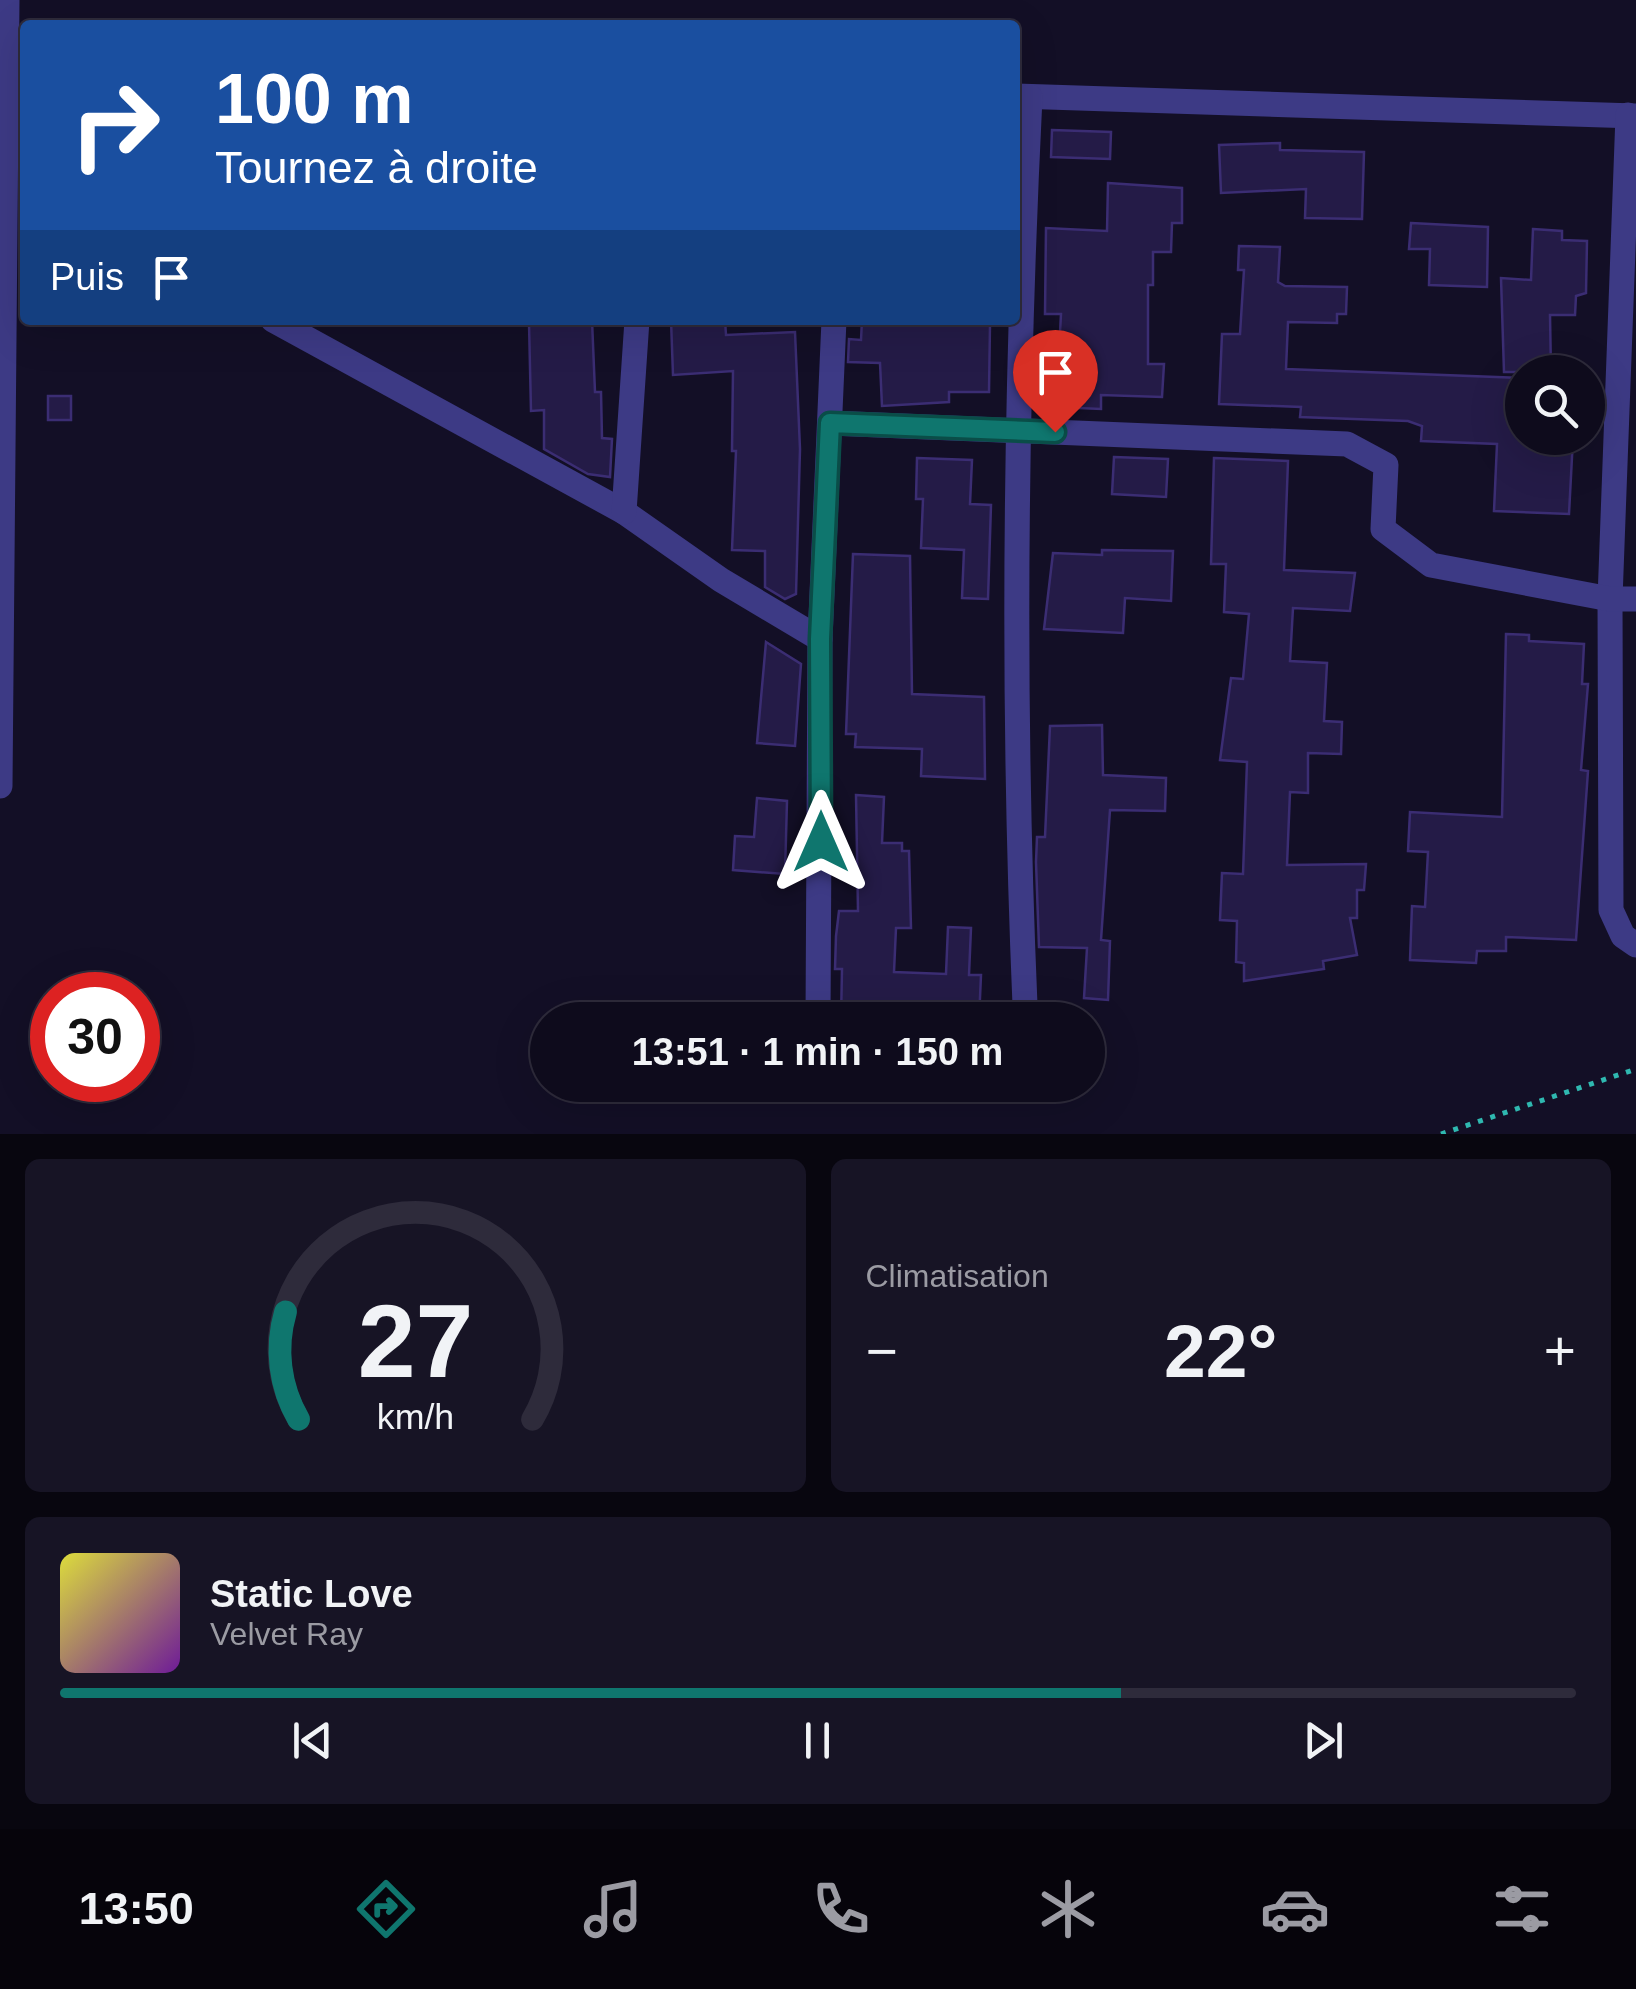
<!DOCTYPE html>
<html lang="fr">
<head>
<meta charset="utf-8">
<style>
	body { margin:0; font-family:Arial,sans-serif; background:#171425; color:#f1f3f6; height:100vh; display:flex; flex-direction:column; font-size:38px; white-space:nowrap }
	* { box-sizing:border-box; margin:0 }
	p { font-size:32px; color:#9b9ba3 }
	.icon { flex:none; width:55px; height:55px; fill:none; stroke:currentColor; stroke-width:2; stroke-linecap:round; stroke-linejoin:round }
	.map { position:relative; height:1134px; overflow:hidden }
	.panel { display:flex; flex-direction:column; gap:25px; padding:25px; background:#08060f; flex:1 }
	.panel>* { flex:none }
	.banner { position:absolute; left:20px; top:20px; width:1000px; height:305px; border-radius:10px; box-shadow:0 10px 40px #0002,0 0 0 2px #2e2b3b; background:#1a4fa0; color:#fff; overflow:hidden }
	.controls { position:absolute; left:1505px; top:355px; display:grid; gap:20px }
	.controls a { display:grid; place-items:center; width:100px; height:100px; border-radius:50%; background:#0e0b1c; box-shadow:0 10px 40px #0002,0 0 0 2px #2e2b3b; font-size:50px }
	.speed { position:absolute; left:30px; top:972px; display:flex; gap:20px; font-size:50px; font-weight:700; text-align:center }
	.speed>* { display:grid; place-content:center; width:130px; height:130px; border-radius:50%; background:#0e0b1c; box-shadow:0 10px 40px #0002,0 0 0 2px #2e2b3b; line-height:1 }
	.speed .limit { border:15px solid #d22; background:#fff; color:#111 }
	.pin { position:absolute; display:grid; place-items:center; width:85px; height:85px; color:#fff; margin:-102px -42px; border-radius:50% 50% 50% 0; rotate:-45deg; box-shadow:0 0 10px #0007 }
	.pin .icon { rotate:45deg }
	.me { position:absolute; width:110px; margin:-55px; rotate:0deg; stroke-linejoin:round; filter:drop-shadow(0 0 8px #0008) }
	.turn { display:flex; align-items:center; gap:35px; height:210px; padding:0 30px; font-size:45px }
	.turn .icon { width:130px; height:130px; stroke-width:2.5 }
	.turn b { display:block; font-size:70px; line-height:85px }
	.then { display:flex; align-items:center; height:95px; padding:0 30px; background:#0003; gap:20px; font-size:38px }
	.big { font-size:75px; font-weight:600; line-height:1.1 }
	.panel .widget { flex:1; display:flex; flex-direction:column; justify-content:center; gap:15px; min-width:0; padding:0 35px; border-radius:15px; background:#171425 }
	.panel .dial { align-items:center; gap:0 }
	.dial svg { height:260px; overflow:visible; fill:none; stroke:#2e2b3b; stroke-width:7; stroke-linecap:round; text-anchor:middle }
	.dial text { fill:#f1f3f6; stroke:none }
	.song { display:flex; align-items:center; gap:30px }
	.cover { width:120px; height:120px; border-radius:15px; background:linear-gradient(135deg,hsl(60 70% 55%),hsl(280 70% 35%)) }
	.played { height:10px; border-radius:5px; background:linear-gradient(90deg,#0f766e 70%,#2e2b3b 70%) }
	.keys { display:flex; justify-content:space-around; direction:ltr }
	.heat { display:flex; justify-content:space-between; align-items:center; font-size:55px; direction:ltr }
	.panel .tiles { flex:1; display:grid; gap:25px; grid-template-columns:1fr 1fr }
	.widget:last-child { grid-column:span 2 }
	.trip { position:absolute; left:530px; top:1002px; width:575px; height:100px; border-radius:50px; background:#0e0b1c; box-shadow:0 10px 40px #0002,0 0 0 2px #2e2b3b; font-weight:600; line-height:100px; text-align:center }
	.tab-bar { display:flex; height:160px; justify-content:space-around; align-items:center; background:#06040b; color:#9b9ba3 }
	.tab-bar .icon { width:70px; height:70px }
	.tab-bar .selected { color:#0f766e }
	.tab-bar b { font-size:45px; color:#f1f3f6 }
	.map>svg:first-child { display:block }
	.building { fill:#241b47; stroke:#3b2d73; stroke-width:2.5 }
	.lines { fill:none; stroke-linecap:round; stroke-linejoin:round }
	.path { stroke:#2fb8b0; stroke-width:5; stroke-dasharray:5 8; stroke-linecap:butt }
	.minor { stroke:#3d3a85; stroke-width:25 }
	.route-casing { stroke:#0a4d48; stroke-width:25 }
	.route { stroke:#0f766e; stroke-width:18 }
</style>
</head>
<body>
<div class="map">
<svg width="1636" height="1134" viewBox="0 0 1636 1134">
	<rect width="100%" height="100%" fill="#130f26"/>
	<!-- building -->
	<g class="building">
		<path d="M1052,130L1111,132L1110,159L1051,157Z"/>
		<path d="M1280,143V150L1364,152L1362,219L1305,218L1306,189L1221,193L1219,145Z"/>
		<path d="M1108,183L1182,188V223H1172L1171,252H1153V285H1148V364H1164L1162,397L1101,395V409L1056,407L1061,314H1045L1046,228L1107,231Z"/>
		<path d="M1411,223L1488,227L1487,287L1429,285L1430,249H1409Z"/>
		<path d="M1533,229L1562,231V240L1587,241L1586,293L1576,296L1575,315H1550L1551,372H1504L1501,278L1531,280Z"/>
		<path d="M1239,246L1280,247L1278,282L1285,286L1347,287L1346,314H1337V323L1288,322L1286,369L1522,378V438H1573L1569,514L1494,511L1497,444L1421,441L1422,426L1408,421L1300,417L1301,407L1219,404L1222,334H1240L1244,270H1238Z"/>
		<path d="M592,320L595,392H601L602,438L612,439L610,477L588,474L544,449V410L531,411L529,323Z"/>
		<path d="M671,320H725L726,335L795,332L800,449L796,594L785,599L765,587V551L732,550L736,451H732L733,371L673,375Z"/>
		<path d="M862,320L990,324L989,392H949V402L882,406L880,363L848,362L849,339L861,340Z"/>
		<rect x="48" y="396" width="23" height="24"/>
		<path d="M1114,457L1168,459L1166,497L1112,494Z"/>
		<path d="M917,458L972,460L970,504L991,505L988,599L962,598L964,550L921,548L923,499H916Z"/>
		<path d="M1214,458L1288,461L1284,570L1355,573L1350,611L1293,608L1290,661L1327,663L1324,721L1342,722L1341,754L1308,753V793L1290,792L1287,865L1366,864L1364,890H1357V918H1350L1357,955L1323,961L1324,969L1244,981V963L1236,962L1237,921L1220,920L1222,873L1243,874L1247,762L1220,760L1231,678L1243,679L1249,614L1224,612L1226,564H1211Z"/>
		<path d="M1102,550L1173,551L1171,601L1125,598L1123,633L1044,629L1053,553L1102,555Z"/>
		<path d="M853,554L910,556L912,694L984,697L985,779L921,776L922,749L855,747L856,734H846Z"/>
		<path d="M1506,634L1529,635V641L1584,644L1582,684H1588L1581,770L1588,771L1576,940L1506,937V951H1477L1476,963L1410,960L1412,906L1425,907L1428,852L1408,851L1410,812L1502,817Z"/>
		<path d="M766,642L801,664L795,746L757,743Z"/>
		<path d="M1102,725L1103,775L1166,778L1165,811L1110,810L1101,940L1110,941L1108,1000L1084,998L1087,948L1039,947L1036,862L1037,837H1045L1050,726Z"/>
		<path d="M856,795L884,797L882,843H902V851H909L911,928H896L894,972L946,974L948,927L971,928L969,975H981L979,1020H841L842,969H835L836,936L839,911H858Z"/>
		<path d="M757,798L787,801L785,874L733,870L735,836L754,837Z"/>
	</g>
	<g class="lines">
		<!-- path -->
		<path class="path" d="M1441,1134L1636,1069"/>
		<!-- minor -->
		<g class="minor">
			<path d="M1016,96L1636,116"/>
			<path d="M1628,115L1610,599L1611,910L1623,936L1636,945"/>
			<path d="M273,320L624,512L721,580L820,639"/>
			<path d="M830,423L1347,444L1386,465L1383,529L1431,565L1610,599H1636"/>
			<path d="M624,512L637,320"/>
			<path d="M0,786L7,0"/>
			<path d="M1025,1005C1012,702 1015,399 1030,97"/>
			<path d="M818,1020L820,639L834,320"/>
		</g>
	</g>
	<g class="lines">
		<defs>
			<path id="route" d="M821,842L820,639L830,423L1055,432"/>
		</defs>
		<!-- route casing -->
		<use href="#route" class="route-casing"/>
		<!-- route -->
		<use href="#route" class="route"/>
	</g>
</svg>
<div class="controls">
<a><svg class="icon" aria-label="search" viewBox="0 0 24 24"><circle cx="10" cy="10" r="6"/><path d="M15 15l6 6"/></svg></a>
</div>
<div class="speed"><div class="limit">30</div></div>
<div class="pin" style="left:1055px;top:432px;background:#d93025"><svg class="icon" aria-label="arrive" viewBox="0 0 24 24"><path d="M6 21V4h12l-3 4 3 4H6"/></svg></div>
<svg class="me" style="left:821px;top:842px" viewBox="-20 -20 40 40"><path d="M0-17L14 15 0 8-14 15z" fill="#0f766e" stroke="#fff" stroke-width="4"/></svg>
<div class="trip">13:51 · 1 min · 150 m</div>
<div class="banner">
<div class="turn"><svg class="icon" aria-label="right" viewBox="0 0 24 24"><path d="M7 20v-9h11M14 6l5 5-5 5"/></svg><div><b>100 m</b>Tournez à droite</div></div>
<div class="then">Puis<svg class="icon" aria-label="arrive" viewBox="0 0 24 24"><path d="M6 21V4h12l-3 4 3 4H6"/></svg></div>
</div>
</div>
<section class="panel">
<div class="tiles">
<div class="widget dial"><svg viewBox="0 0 100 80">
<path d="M14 69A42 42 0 1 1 86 69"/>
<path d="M14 69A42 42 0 0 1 10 36" stroke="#0f766e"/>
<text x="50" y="56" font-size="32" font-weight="700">27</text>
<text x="50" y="72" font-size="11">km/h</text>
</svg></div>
<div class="widget"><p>Climatisation</p>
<div class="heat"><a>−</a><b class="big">22°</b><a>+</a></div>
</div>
<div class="widget">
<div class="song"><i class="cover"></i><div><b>Static Love</b><p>Velvet Ray</p></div></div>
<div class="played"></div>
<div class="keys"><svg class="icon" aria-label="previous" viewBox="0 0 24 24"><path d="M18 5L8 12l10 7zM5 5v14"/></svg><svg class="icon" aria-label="pause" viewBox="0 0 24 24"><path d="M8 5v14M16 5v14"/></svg><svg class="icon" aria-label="next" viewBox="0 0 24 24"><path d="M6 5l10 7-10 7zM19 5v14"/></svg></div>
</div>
</div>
</section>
<nav class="tab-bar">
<b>13:50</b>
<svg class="icon selected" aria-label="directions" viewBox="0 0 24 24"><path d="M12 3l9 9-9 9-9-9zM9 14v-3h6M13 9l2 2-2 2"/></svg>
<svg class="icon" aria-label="music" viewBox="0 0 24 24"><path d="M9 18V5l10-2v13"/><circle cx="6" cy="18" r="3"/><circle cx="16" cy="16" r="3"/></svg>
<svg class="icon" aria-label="phone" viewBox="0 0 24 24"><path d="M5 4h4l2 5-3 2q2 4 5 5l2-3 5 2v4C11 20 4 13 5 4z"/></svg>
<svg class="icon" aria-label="climate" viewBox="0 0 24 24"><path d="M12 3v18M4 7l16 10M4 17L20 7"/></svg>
<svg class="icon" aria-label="car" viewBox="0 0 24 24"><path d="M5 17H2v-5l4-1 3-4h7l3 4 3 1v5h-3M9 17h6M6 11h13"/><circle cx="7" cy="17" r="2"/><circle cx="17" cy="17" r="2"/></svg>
<svg class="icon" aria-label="filters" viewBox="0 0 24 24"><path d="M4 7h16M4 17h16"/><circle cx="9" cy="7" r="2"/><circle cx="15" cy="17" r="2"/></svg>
</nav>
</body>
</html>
